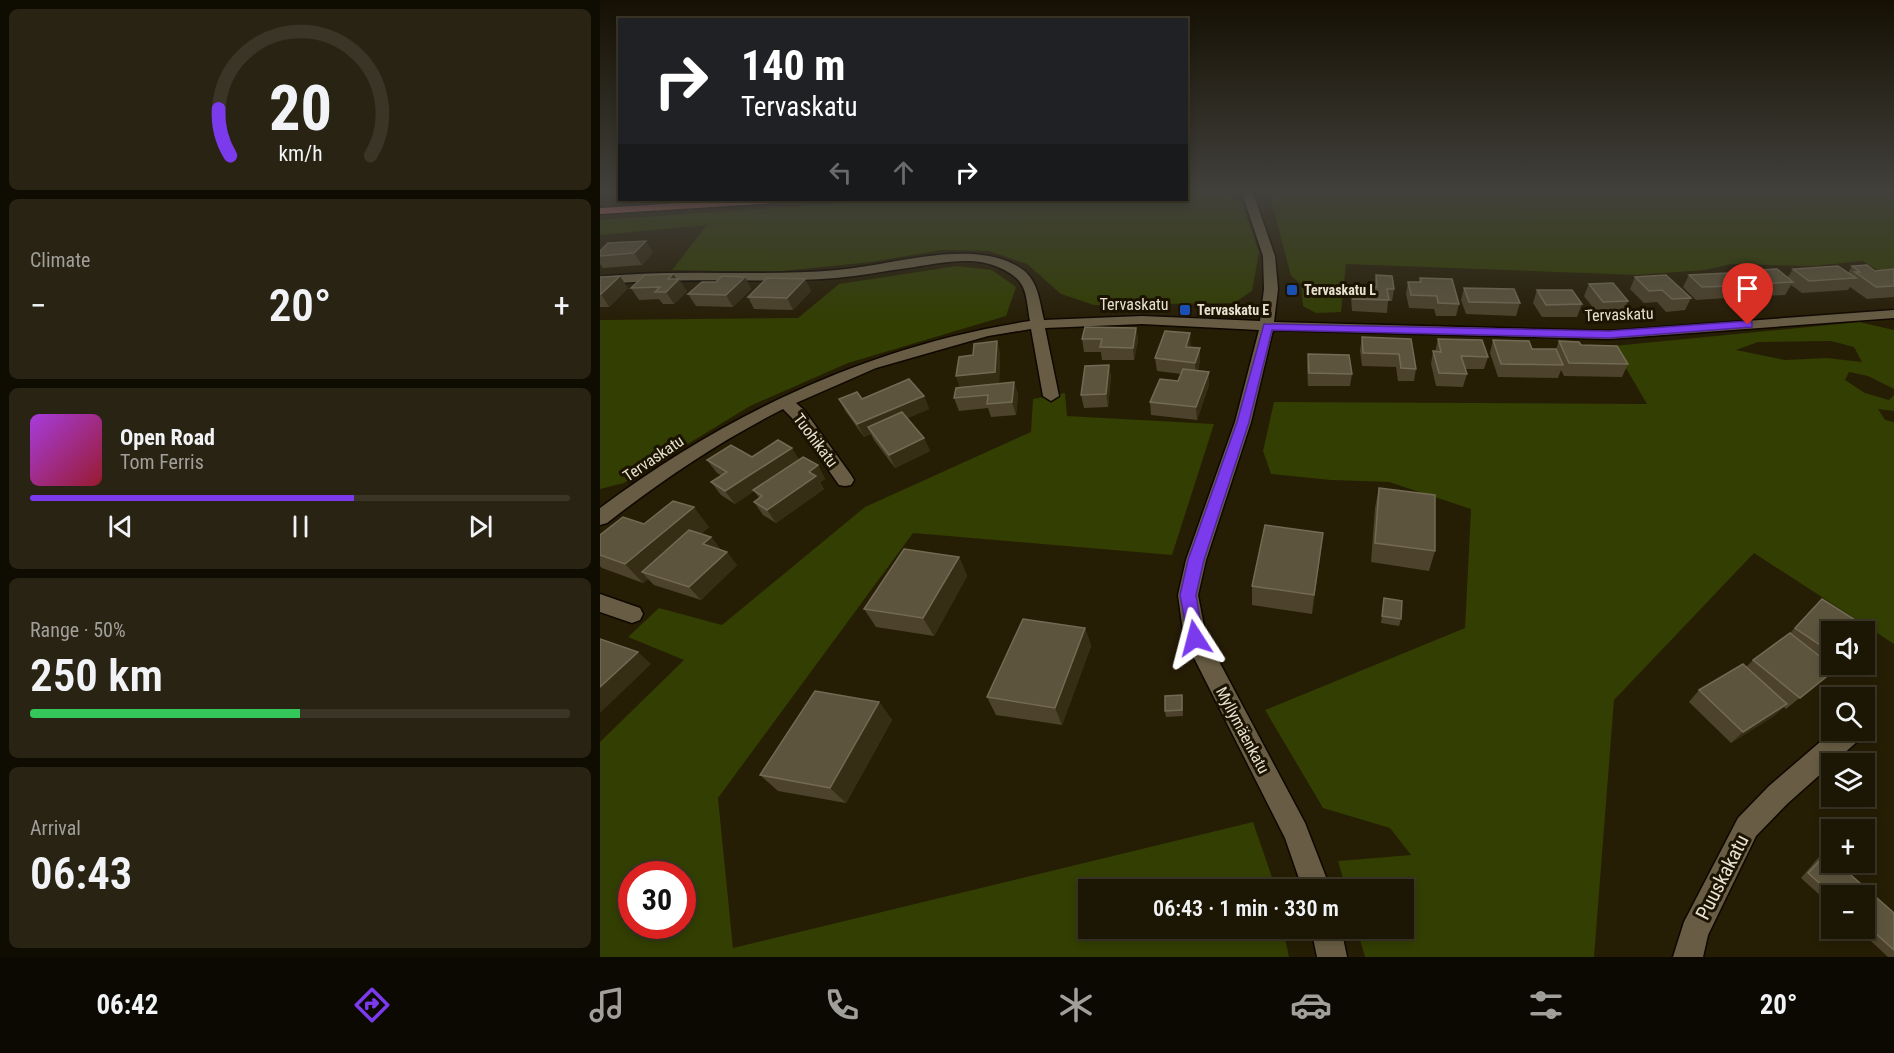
<!DOCTYPE html>
<html lang="en">
<head>
<meta charset="utf-8">
<style>
	body { margin:0; font-family:"Roboto Condensed",sans-serif; background:#292313; color:#f1f3f6; height:100vh; display:flex; flex-direction:column; font-size:22px; white-space:nowrap }
	* { box-sizing:border-box; margin:0 }
	p { font-size:20px; color:#a09f9a }
	.icon { flex:none; width:33px; height:33px; fill:none; stroke:currentColor; stroke-width:2; stroke-linecap:round; stroke-linejoin:round }
	.map { position:relative; flex:1; overflow:hidden }
	.sheet { display:flex; flex-direction:column; gap:9px; padding:9px; background:#0f0c02; width:600px }
	.sheet>* { flex:none }
	.guide { position:absolute; left:18px; top:18px; width:570px; height:183px; border-radius:0px; box-shadow:0 3px 9px #0003,0 0 0 2px #3a3526; background:#202124; color:#fff; overflow:hidden }
	.tools { position:absolute; left:1221px; top:621px; display:grid; gap:12px }
	.tools a { display:grid; place-items:center; width:54px; height:54px; border-radius:0px; background:#1c1604; box-shadow:0 3px 9px #0003,0 0 0 2px #3a3526; font-size:30px }
	.speed { position:absolute; left:18px; top:861px; display:flex; gap:12px; font-size:30px; font-weight:700; text-align:center }
	.speed>* { display:grid; place-content:center; width:78px; height:78px; border-radius:50%; background:#1c1604; box-shadow:0 3px 9px #0003,0 0 0 2px #3a3526; line-height:1 }
	.speed .limit { border:9px solid #d22; background:#fff; color:#111 }
	.pin { position:absolute; display:grid; place-items:center; width:51px; height:51px; color:#fff; margin:-62px -26px; border-radius:50% 50% 50% 0; rotate:-45deg; box-shadow:0 0 6px #0007 }
	.pin .icon { rotate:45deg }
	.me { position:absolute; width:66px; margin:-33px; rotate:351deg; stroke-linejoin:round; filter:drop-shadow(0 0 4px #0008) }
	.turn { display:flex; align-items:center; gap:21px; height:126px; padding:0 24px; font-size:27px }
	.turn .icon { width:78px; height:78px; stroke-width:2.5 }
	.turn b { display:block; font-size:42px; line-height:51px }
	.lanes { display:flex; align-items:center; height:57px; padding:0 24px; background:#0003; justify-content:center; gap:30px; direction:ltr }
	.lanes .off { opacity:.35 }
	.big { font-size:45px; font-weight:600; line-height:1.1 }
	.sheet .widget { flex:1; display:flex; flex-direction:column; justify-content:center; gap:9px; min-width:0; padding:0 21px; border-radius:9px; background:#292313 }
	.sheet .dial { align-items:center; gap:0 }
	.dial svg { height:156px; overflow:visible; fill:none; stroke:#3a3526; stroke-width:7; stroke-linecap:round; text-anchor:middle }
	.dial text { fill:#f1f3f6; stroke:none }
	.song { display:flex; align-items:center; gap:18px }
	.cover { width:72px; height:72px; border-radius:9px; background:linear-gradient(135deg,hsl(280 70% 55%),hsl(350 70% 35%)) }
	.played { height:6px; border-radius:3px; background:linear-gradient(90deg,#7c3aed 60%,#3a3526 60%) }
	.keys { display:flex; justify-content:space-around; direction:ltr }
	.heat { display:flex; justify-content:space-between; align-items:center; font-size:33px; direction:ltr }
	.charge { height:9px; border-radius:4px; background:linear-gradient(90deg,#34c759 50%,#3a3526 0) }
	.trip { position:absolute; left:478px; top:879px; width:336px; height:60px; border-radius:0px; background:#1c1604; box-shadow:0 3px 9px #0003,0 0 0 2px #3a3526; font-weight:600; line-height:60px; text-align:center }
	.tab-bar { display:flex; height:96px; justify-content:space-around; align-items:center; background:#0b0902; color:#a09f9a }
	.tab-bar .icon { width:42px; height:42px }
	.tab-bar .active { color:#7c3aed }
	.tab-bar b { font-size:27px; color:#f1f3f6 }
	main { display:flex; flex:1; min-height:0 }
	.map>svg:first-child { display:block }
	.green { fill:#323e02; fill-rule:evenodd }
	.lines { fill:none; stroke-linecap:round; stroke-linejoin:round }
	.minor-casing { stroke:#0f0700; stroke-width:3 }
	.highway-casing { stroke:#0f0700; stroke-width:3 }
	.minor { fill:#685d44; fill-rule:evenodd }
	.highway { fill:#f97a7a; fill-rule:evenodd }
	.wall { fill:#4d432c }
	.shaded-wall { fill:#362d15 }
	.building { fill:#5d543d; stroke:#736a55; stroke-width:1.5 }
	.route { fill:#7c3aed; stroke:#51269a; stroke-width:1.5 }
	.transit-dot { fill:#1a4fb4; stroke:#1c1300; stroke-width:2 }
	.labels { text-anchor:middle; stroke-width:6; stroke-linejoin:round; paint-order:stroke }
	.far-poi-label { font-size:14px; font-weight:bold; fill:#e7e1d2; stroke:#1c1300; text-anchor:start }
	.street-label { font-size:16px; fill:#e7e1d2; stroke:#1c1300 }
	.near-street-label { font-size:20px; fill:#e7e1d2; stroke:#1c1300 }
</style>
</head>
<body>
<main>
<section class="sheet">
<div class="widget dial"><svg viewBox="0 0 100 80">
<path d="M14 69A42 42 0 1 1 86 69"/>
<path d="M14 69A42 42 0 0 1 8 45" stroke="#7c3aed"/>
<text x="50" y="56" font-size="32" font-weight="700">20</text>
<text x="50" y="72" font-size="11">km/h</text>
</svg></div>
<div class="widget"><p>Climate</p>
<div class="heat"><a>−</a><b class="big">20°</b><a>+</a></div>
</div>
<div class="widget">
<div class="song"><i class="cover"></i><div><b>Open Road</b><p>Tom Ferris</p></div></div>
<div class="played"></div>
<div class="keys"><svg class="icon" aria-label="previous" viewBox="0 0 24 24"><path d="M18 5L8 12l10 7zM5 5v14"/></svg><svg class="icon" aria-label="pause" viewBox="0 0 24 24"><path d="M8 5v14M16 5v14"/></svg><svg class="icon" aria-label="next" viewBox="0 0 24 24"><path d="M6 5l10 7-10 7zM19 5v14"/></svg></div>
</div>
<div class="widget"><p>Range · 50%</p><b class="big">250 km</b><div class="charge"></div></div>
<div class="widget"><p>Arrival</p><b class="big">06:43</b></div>
</section>
<div class="map">
<svg width="1294" height="957" viewBox="0 0 1294 957">
	<rect width="100%" height="100%" fill="#261d05"/>
	<!-- green -->
	<g class="green">
		<path d="M587,190H627L642,203L659,252L652,291L634,303L494,305L461,294L427,264L389,251L342,250L271,262L173,272L72,270L107,225L0,235V220L291,200H586Z"/>
		<path d="M690,190H1294V281L1263,261L1213,266L1131,264L1105,270L1036,275L746,264L741,312L716,313L703,306L701,284L691,276L670,196Z"/>
		<path d="M357,266L392,270L416,287L406,316L248,363L150,406L24,483L0,489V320L198,318L239,284Z"/>
		<path d="M1259,322L1294,330V389L1268,376L1249,372L1245,380L1265,393L1289,400L1294,395V411L1278,409L1285,420L1294,422V644L1154,553L1014,700L994,957H765L757,929L804,928V890L746,889L738,861L811,855L790,828L723,808L665,710L865,628L871,509L789,482L731,480L671,474L663,451L674,402L1047,404L1013,346ZM1231,341L1254,347L1262,362L1227,358L1185,360L1136,350L1158,342Z"/>
		<path d="M465,393L467,416L614,424L572,555L313,533L118,798L133,948L653,822L676,889L489,890V928L683,929L689,957H0V742L84,660L28,637L59,608L122,625L265,507L431,432L433,399ZM32,874H82V926H32Z"/>
	</g>
	<g class="lines">
		<defs>
			<g id="minor">
				<path d="M641,190H652L675,256L678,289L674,322L1009,331L1294,310V318L1009,339L673,330L651,422L606,560L598,595L606,637L705,823L731,890H703L685,838L584,638L578,595L586,560L635,422L659,330L542,324L445,328L459,396L451,401L443,396L431,329L388,336L276,368L196,403L204,410L251,475L254,480L251,485L245,486L239,485L192,418L183,409C120,441 63,479 7,523L0,525V508C127,413 272,345 430,321C425,292 428,280 398,267C371,255 336,264 308,268C284,271 260,276 236,278C158,284 78,276 0,285V277C79,268 158,277 237,270C287,266 355,243 404,260C437,272 437,289 444,320L542,316L660,321L664,289L663,256Z"/>
				<path d="M0,594L40,608L43,614L40,620L32,623L0,612Z"/>
				<path d="M1234,730L1262,732L1259,740L1187,804L1156,836L1108,935L1103,957H1073L1084,922L1138,818L1169,786Z"/>
				<path d="M711,928H741L747,957H717Z"/>
			</g>
			<path id="highway" d="M129,200H180L174,203L0,214V208Z"/>
		</defs>
		<!-- minor casing -->
		<use href="#minor" class="minor-casing"/>
		<!-- highway casing -->
		<use href="#highway" class="highway-casing"/>
		<!-- minor -->
		<use href="#minor" class="minor"/>
		<!-- highway -->
		<use href="#highway" class="highway"/>
	</g>
	<!-- wall -->
	<g class="wall">
		<path d="M0,251L53,252L42,265L3,268L0,264Z"/>
		<path d="M1252,266L1275,271L1294,269V297L1267,299L1250,287L1248,290L1202,293L1191,285L1185,295L1149,296L1145,293L1139,302L1130,303L1125,298L1096,300L1083,287L1089,275L1136,280L1140,271L1187,278L1193,269L1248,273Z"/>
		<path d="M73,274L87,291L74,304H63L59,299L39,300L31,288Z"/>
		<path d="M776,275L794,289L792,301H788L787,313L752,311L751,298L753,286L774,287Z"/>
		<path d="M0,277L28,288L9,307H0Z"/>
		<path d="M145,277L151,289L133,307L96,306L88,294L116,282Z"/>
		<path d="M1035,277L1091,298L1085,310L1066,312L1057,302L1044,303L1030,289Z"/>
		<path d="M820,278L859,304L856,316H836L834,309L809,308L806,294L808,282H819Z"/>
		<path d="M205,279L211,291L193,310L154,309L148,297Z"/>
		<path d="M989,284L1028,301L1023,313L998,314L984,296Z"/>
		<path d="M864,288L920,303L916,316L866,314L861,300Z"/>
		<path d="M937,290L982,304L977,317H942L933,303Z"/>
		<path d="M536,328L538,340L534,360H502L501,352H484L482,339Z"/>
		<path d="M762,337L811,339L816,369L814,381H798L796,367L762,366L760,350Z"/>
		<path d="M838,339L888,357L884,369H865L867,374L863,387L836,386L831,364L833,351L835,352Z"/>
		<path d="M893,340L932,349H956L959,341L981,345L1028,364L1022,377L964,376L961,370L958,378L898,377L890,353Z"/>
		<path d="M397,341L400,354L399,384L414,382L418,395L416,415L391,417L388,408L359,411L354,398L360,388L373,355Z"/>
		<path d="M591,346V347L600,348V360L598,371L609,372V385L597,420L551,415L550,402L578,381L581,374L557,371L555,358Z"/>
		<path d="M708,354L752,374L750,386H708L707,367Z"/>
		<path d="M509,365L511,377L508,407L484,408L481,395Z"/>
		<path d="M324,396L329,409L307,418L324,438L330,451L295,468L274,440L271,434L264,437L246,412L239,399Z"/>
		<path d="M152,457L199,460L218,465L225,479L220,482L224,489L176,523L163,515L154,502L159,498L154,491L135,504L121,495L111,482L122,476L117,473L107,460Z"/>
		<path d="M779,488L835,551L829,571L771,562L775,508Z"/>
		<path d="M44,524L109,527L101,534L111,537L121,550L137,565L101,600L54,585L48,579L43,583L2,568L0,566V535Z"/>
		<path d="M723,533L712,614L652,605V586Z"/>
		<path d="M359,557L367,576L334,636L276,627L264,609Z"/>
		<path d="M784,598L801,619L799,626L781,623Z"/>
		<path d="M1222,599L1232,632V664H1241L1186,709L1184,707L1174,716L1131,743L1089,702L1099,690L1146,667L1153,660L1190,633Z"/>
		<path d="M485,628L491,646L462,725L396,715L387,697Z"/>
		<path d="M582,695L583,716L566,717L565,711Z"/>
		<path d="M279,702L292,720L246,803L178,791L160,775Z"/>
		<path d="M1226,854L1294,913V957H1288L1257,928H1264V896H1232V906L1201,878L1218,858Z"/>
	</g>
	<!-- shaded-wall -->
	<g class="shaded-wall">
		<path d="M46,241L53,252L42,265L34,253Z"/>
		<path d="M73,274L78,281L79,279L87,291L74,304L66,292L68,279Z"/>
		<path d="M20,276L28,288L9,307L1,294Z"/>
		<path d="M145,277L151,289L133,307L126,295Z"/>
		<path d="M205,279L211,291L193,310L187,298Z"/>
		<path d="M536,328L538,340L534,360L533,348Z"/>
		<path d="M590,333L591,346L587,360L586,347Z"/>
		<path d="M397,341L400,354L399,385L360,389L356,376Z"/>
		<path d="M600,348V360L596,376L595,363Z"/>
		<path d="M509,365L511,377L508,407L506,394Z"/>
		<path d="M609,372V385L597,420L596,407Z"/>
		<path d="M414,382L418,395L416,415L412,402Z"/>
		<path d="M324,396L329,409L273,433L268,427L271,434L264,437L257,424Z"/>
		<path d="M324,438L330,451L295,468L289,455Z"/>
		<path d="M192,448L200,461L135,504L125,491Z"/>
		<path d="M218,465L225,479L220,482L224,489L176,523L167,510L209,472Z"/>
		<path d="M94,507L109,527L53,575L42,572L48,579L43,583L25,564Z"/>
		<path d="M723,533L721,552L712,614L714,595Z"/>
		<path d="M111,537L121,550L103,544Z"/>
		<path d="M127,552L137,565L101,600L89,587Z"/>
		<path d="M359,557L367,576L334,636L323,618Z"/>
		<path d="M485,628L491,646L462,725L455,708Z"/>
		<path d="M38,652L51,664L0,713V687Z"/>
		<path d="M279,702L292,720L246,803L230,788Z"/>
		<path d="M1187,704L1174,716L1131,743L1143,732Z"/>
	</g>
	<!-- building -->
	<g class="building">
		<path d="M46,241L34,253L0,256V251L8,243Z"/>
		<path d="M1267,265L1275,271L1294,269V286L1276,287L1255,272H1260L1252,266Z"/>
		<path d="M1238,266L1256,278L1209,281L1193,269Z"/>
		<path d="M1177,269L1193,282L1155,284L1140,271Z"/>
		<path d="M1128,273L1146,290H1136L1132,286L1102,287L1089,275Z"/>
		<path d="M73,274L68,279H79L66,292H55L60,287L31,288L45,275Z"/>
		<path d="M776,275L792,276L794,289H787L789,300L753,299V286L777,287Z"/>
		<path d="M1066,275L1091,298L1072,299L1062,290L1049,291L1035,277Z"/>
		<path d="M20,276L1,294H0V277Z"/>
		<path d="M122,276L145,277L126,295L88,294L102,282H116Z"/>
		<path d="M167,278L205,279L187,298L148,297Z"/>
		<path d="M820,278L852,279L859,304L838,303L837,296L811,295L808,282H821Z"/>
		<path d="M1013,283L1028,301L1003,302L989,284Z"/>
		<path d="M864,288L914,289L920,303L869,302Z"/>
		<path d="M937,290H972L982,304L946,305Z"/>
		<path d="M485,327L536,328L533,348L500,347L502,339H482Z"/>
		<path d="M565,331L590,333L586,347L600,348L595,363L555,358Z"/>
		<path d="M762,337L811,339L816,369L801,368L799,354L763,353Z"/>
		<path d="M838,339L882,340L888,357L861,356L867,374L839,373L833,351L841,352Z"/>
		<path d="M893,340L929,341L932,349H956L963,365L901,364Z"/>
		<path d="M397,341L395,372L356,376L359,357L373,355L374,344Z"/>
		<path d="M959,341L979,342L981,345L1017,346L1028,364L969,363Z"/>
		<path d="M708,354L749,355L752,374L709,373Z"/>
		<path d="M509,365L506,394L481,395L485,366Z"/>
		<path d="M583,369L609,372L596,407L550,402L560,379L578,381Z"/>
		<path d="M309,379L324,396L257,424L239,399L257,392L262,399Z"/>
		<path d="M414,382L412,402L387,404L388,395L354,398L356,388Z"/>
		<path d="M302,412L324,438L289,455L268,427Z"/>
		<path d="M178,440L192,448L125,491L111,482L127,472L107,460L131,445L152,457Z"/>
		<path d="M203,457L218,465L209,472L216,476L167,510L154,502L162,496L153,490Z"/>
		<path d="M779,488L835,495V551L775,543Z"/>
		<path d="M73,501L94,507L25,564L0,555V535L23,517L44,524Z"/>
		<path d="M665,525L723,533L714,595L652,586Z"/>
		<path d="M89,530L111,537L103,544L127,552L89,587L42,572Z"/>
		<path d="M304,549L359,557L323,618L264,609Z"/>
		<path d="M784,598L802,601L801,619L782,616Z"/>
		<path d="M1222,599L1271,630L1264,638V632H1232V653L1195,628Z"/>
		<path d="M423,619L485,628L455,708L387,697Z"/>
		<path d="M1190,633L1236,669L1200,698L1153,660Z"/>
		<path d="M0,639L38,652L0,687Z"/>
		<path d="M1143,664L1187,704L1143,732L1099,690Z"/>
		<path d="M215,691L279,702L230,788L160,775Z"/>
		<path d="M582,695V710L565,711V696Z"/>
		<path d="M1226,854L1232,859V862H1236L1294,913V950L1264,923V896H1234L1208,873Z"/>
	</g>
	<!-- sky -->
	<linearGradient id="sky" x2="0" y2="1"><stop stop-color="#151003"/><stop offset="0.59" stop-color="#41403b"/><stop offset="1" stop-color="#41403b" stop-opacity="0"/></linearGradient>
	<rect width="1294" height="324" fill="url(#sky)"/>
	<!-- route -->
	<path class="route" d="M1148,321L1152,322V327L1009,338L672,330L649,422L604,560L596,595L603,638L600,643L595,645L589,643L580,595L588,560L637,422L664,324L1009,331Z"/>
	<!-- markers -->
	<g class="transit-dot">
		<rect x="686" y="284" width="12" height="12" rx="3"/>
		<rect x="579" y="304" width="12" height="12" rx="3"/>
	</g>
	<g class="labels">
		<!-- far-poi labels -->
		<g class="far-poi-label">
			<text x="704" y="295">Tervaskatu L</text>
			<text x="597" y="315">Tervaskatu E</text>
		</g>
		<!-- street labels -->
		<g class="street-label">
			<text x="534" y="310">Tervaskatu</text>
			<text transform="translate(1019 314) rotate(-2)" y="6">Tervaskatu</text>
			<text transform="translate(216 440) rotate(53)" y="6">Tuohikatu</text>
			<text transform="translate(53 458) rotate(-34)" y="6">Tervaskatu</text>
			<text transform="translate(643 730) rotate(62)" y="6">Myllymäenkatu</text>
		</g>
		<!-- near-street labels -->
		<g class="near-street-label">
			<text transform="translate(1122 877) rotate(-63)" y="7">Puuskakatu</text>
		</g>
	</g>
</svg>
<div class="tools">
<a><svg class="icon" aria-label="sound" viewBox="0 0 24 24"><path d="M4 9h4l5-4v14l-5-4H4zM17 9q2 3 0 6"/></svg></a>
<a><svg class="icon" aria-label="search" viewBox="0 0 24 24"><circle cx="10" cy="10" r="6"/><path d="M15 15l6 6"/></svg></a>
<a><svg class="icon" aria-label="layers" viewBox="0 0 24 24"><path d="M12 4l9 5-9 5-9-5zM3 14l9 5 9-5"/></svg></a>
<a>+</a>
<a>−</a>
</div>
<div class="speed"><div class="limit">30</div></div>
<div class="pin" style="left:1148px;top:325px;background:#d93025"><svg class="icon" aria-label="arrive" viewBox="0 0 24 24"><path d="M6 21V4h12l-3 4 3 4H6"/></svg></div>
<svg class="me" style="left:595px;top:638px" viewBox="-20 -20 40 40"><path d="M0-17L14 15 0 8-14 15z" fill="#7c3aed" stroke="#fff" stroke-width="4"/></svg>
<div class="trip">06:43 · 1 min · 330 m</div>
<div class="guide">
<div class="turn"><svg class="icon" aria-label="right" viewBox="0 0 24 24"><path d="M7 20v-9h11M14 6l5 5-5 5"/></svg><div><b>140 m</b>Tervaskatu</div></div>
<div class="lanes"><svg class="icon off" aria-label="left" viewBox="0 0 24 24"><path d="M17 20v-9H6M10 6l-5 5 5 5"/></svg><svg class="icon off" aria-label="ahead" viewBox="0 0 24 24"><path d="M12 20V5M6 11l6-6 6 6"/></svg><svg class="icon" aria-label="right" viewBox="0 0 24 24"><path d="M7 20v-9h11M14 6l5 5-5 5"/></svg></div>
</div>
</div>
</main>
<nav class="tab-bar">
<b>06:42</b>
<svg class="icon active" aria-label="directions" viewBox="0 0 24 24"><path d="M12 3l9 9-9 9-9-9zM9 14v-3h6M13 9l2 2-2 2"/></svg>
<svg class="icon" aria-label="music" viewBox="0 0 24 24"><path d="M9 18V5l10-2v13"/><circle cx="6" cy="18" r="3"/><circle cx="16" cy="16" r="3"/></svg>
<svg class="icon" aria-label="phone" viewBox="0 0 24 24"><path d="M5 4h4l2 5-3 2q2 4 5 5l2-3 5 2v4C11 20 4 13 5 4z"/></svg>
<svg class="icon" aria-label="climate" viewBox="0 0 24 24"><path d="M12 3v18M4 7l16 10M4 17L20 7"/></svg>
<svg class="icon" aria-label="car" viewBox="0 0 24 24"><path d="M5 17H2v-5l4-1 3-4h7l3 4 3 1v5h-3M9 17h6M6 11h13"/><circle cx="7" cy="17" r="2"/><circle cx="17" cy="17" r="2"/></svg>
<svg class="icon" aria-label="filters" viewBox="0 0 24 24"><path d="M4 7h16M4 17h16"/><circle cx="9" cy="7" r="2"/><circle cx="15" cy="17" r="2"/></svg>
<b>20°</b>
</nav>
</body>
</html>
